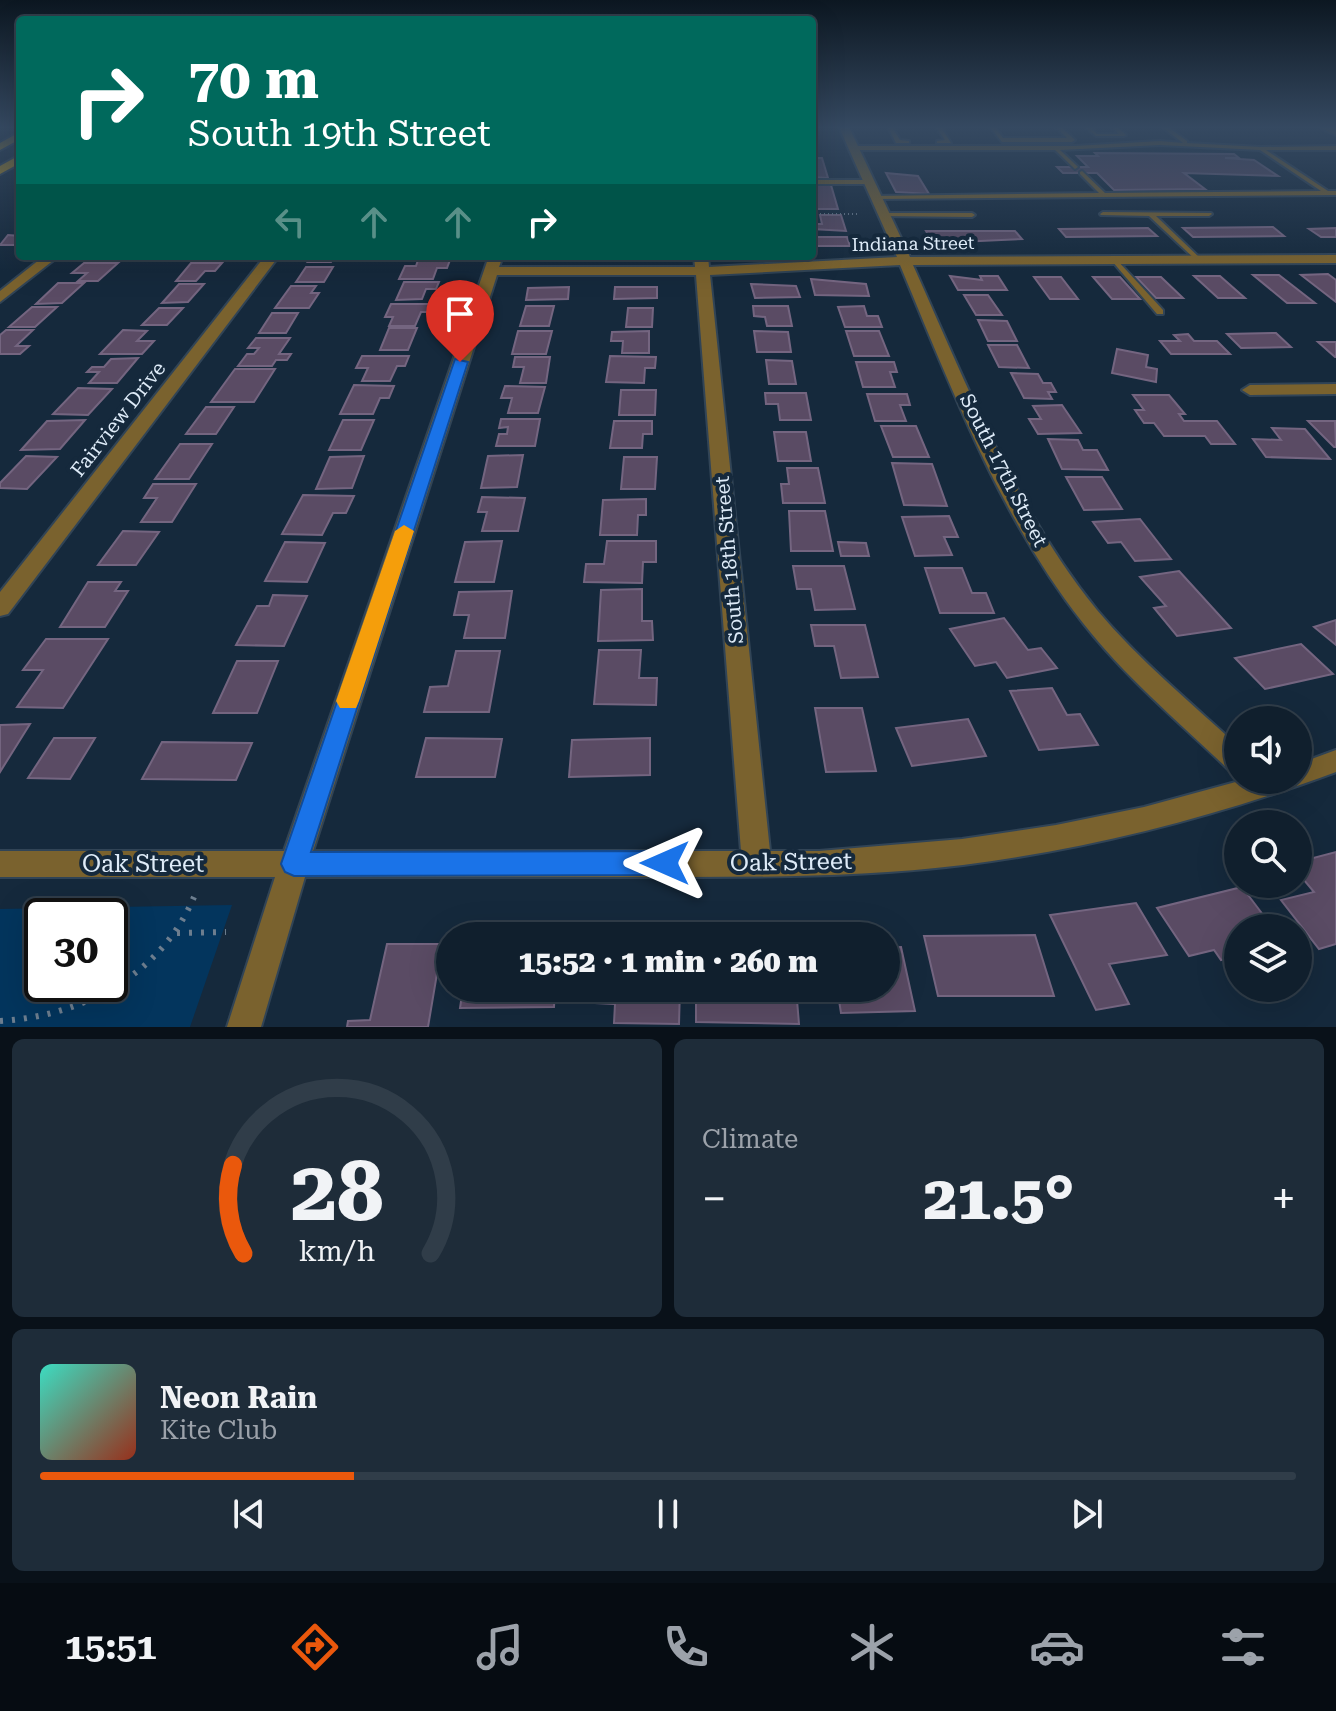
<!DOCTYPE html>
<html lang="en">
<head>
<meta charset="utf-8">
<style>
	body { margin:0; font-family:"Roboto Serif",serif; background:#1e2c39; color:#f1f3f6; height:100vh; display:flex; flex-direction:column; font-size:30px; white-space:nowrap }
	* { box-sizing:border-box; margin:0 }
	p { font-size:26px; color:#9ca2aa }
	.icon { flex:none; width:44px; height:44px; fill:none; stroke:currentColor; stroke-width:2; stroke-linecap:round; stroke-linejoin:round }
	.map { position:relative; height:1027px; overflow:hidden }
	.panel { display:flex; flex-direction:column; gap:12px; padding:12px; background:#091119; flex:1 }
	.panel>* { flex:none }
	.hud { position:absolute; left:16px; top:16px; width:800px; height:244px; border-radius:8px; box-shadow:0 8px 32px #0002,0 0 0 2px #303d49; background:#00695c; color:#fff; overflow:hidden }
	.controls { position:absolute; left:1224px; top:706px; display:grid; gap:16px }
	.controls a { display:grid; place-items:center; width:88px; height:88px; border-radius:50%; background:#101f2d; box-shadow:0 8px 32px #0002,0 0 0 2px #303d49; font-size:40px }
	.speed { position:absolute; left:24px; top:898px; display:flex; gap:16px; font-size:40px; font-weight:700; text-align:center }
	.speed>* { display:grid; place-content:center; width:104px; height:104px; border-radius:50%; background:#101f2d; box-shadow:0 8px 32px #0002,0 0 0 2px #303d49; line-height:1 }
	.speed .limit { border:4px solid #111; border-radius:12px; background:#fff; color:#111 }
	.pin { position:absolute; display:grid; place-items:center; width:68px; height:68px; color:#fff; margin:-82px -34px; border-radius:50% 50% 50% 0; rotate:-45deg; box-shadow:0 0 8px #0007 }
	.pin .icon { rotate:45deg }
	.me { position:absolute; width:88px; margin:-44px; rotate:270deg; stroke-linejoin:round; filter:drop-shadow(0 0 6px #0008) }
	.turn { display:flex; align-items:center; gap:28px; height:168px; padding:0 40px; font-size:36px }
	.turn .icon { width:104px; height:104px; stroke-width:2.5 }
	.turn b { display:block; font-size:56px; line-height:68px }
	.lanes { display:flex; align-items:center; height:76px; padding:0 40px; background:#0003; justify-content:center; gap:40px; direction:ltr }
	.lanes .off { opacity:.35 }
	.big { font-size:60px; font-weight:800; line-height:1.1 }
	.panel .card { flex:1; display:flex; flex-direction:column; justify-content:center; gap:12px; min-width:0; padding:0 28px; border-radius:12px; background:#1e2c39 }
	.panel .dial { align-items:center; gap:0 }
	.dial svg { height:208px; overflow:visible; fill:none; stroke:#303d49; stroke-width:7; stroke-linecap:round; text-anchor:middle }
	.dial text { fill:#f1f3f6; stroke:none }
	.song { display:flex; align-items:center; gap:24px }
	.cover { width:96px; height:96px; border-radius:12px; background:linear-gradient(135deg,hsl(170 70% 55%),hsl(10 70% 35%)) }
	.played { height:8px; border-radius:4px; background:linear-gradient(90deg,#ea580c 25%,#303d49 25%) }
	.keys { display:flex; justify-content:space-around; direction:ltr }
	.heat { display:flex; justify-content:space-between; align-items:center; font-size:44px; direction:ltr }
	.panel .tiles { flex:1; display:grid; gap:12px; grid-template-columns:1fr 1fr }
	.card:last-child { grid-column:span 2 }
	.trip { position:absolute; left:436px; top:922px; width:464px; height:80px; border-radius:40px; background:#101f2d; box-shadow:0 8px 32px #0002,0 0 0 2px #303d49; font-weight:800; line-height:80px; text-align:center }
	.tabs { display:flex; height:128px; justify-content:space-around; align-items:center; background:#060c12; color:#9ca2aa }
	.tabs .icon { width:56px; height:56px }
	.tabs .active { color:#ea580c }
	.tabs b { font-size:36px; color:#f1f3f6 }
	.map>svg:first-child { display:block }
	.green { fill:#03355d; fill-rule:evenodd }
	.building { fill:#5a4b64; stroke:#746580; stroke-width:2 }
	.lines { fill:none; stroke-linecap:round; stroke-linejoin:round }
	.lane-casing { stroke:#314456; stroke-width:4 }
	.street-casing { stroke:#314456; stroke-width:4 }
	.primary-casing { stroke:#314456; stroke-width:4 }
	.path-far1 { stroke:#6d7e8f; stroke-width:2; stroke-dasharray:1 3; stroke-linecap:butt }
	.path { stroke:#6d7e8f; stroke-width:6; stroke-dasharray:3 9; stroke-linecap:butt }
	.lane { fill:#7a622e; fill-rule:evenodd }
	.street { fill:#7a622e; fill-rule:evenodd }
	.primary { fill:#ce9c11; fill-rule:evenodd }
	.route { fill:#1a73e8; stroke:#114b97; stroke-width:2 }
	.slow { fill:#f59e0b }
	.labels { text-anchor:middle; stroke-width:8; stroke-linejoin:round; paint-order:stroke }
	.far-street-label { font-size:18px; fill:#deebf8; stroke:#15293c }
	.street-label { font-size:20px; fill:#deebf8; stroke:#15293c }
	.near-street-label { font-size:24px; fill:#deebf8; stroke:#15293c }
</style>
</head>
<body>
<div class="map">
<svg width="1336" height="1027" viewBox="0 0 1336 1027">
	<rect width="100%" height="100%" fill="#15293c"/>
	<!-- green -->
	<path class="green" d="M232,905L190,1027H0V909ZM42,916H110V984H42Z"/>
	<!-- building -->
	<g class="building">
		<path d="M1095,153L1234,154L1239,158H1225L1254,160L1278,176L1184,173L1205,189L1114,190L1097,173H1063L1057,167H1088L1077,156H1098Z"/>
		<path d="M812,158H822L828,178L812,177Z"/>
		<path d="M886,173L918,176L929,194L896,192Z"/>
		<path d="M812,184L831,185L838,209H814Z"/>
		<path d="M820,215H841L846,231L812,229V224H822Z"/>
		<path d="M1273,227L1284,236L1193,237L1183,228Z"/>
		<path d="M1148,228L1157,236L1066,237L1059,229Z"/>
		<path d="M1336,228V237H1321L1309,229Z"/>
		<path d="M926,231H1015L1022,239L958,242L931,239Z"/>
		<path d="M8,235L20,236V245H0Z"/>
		<path d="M813,237H847L850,246H815Z"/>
		<path d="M313,256H336L331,262H308Z"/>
		<path d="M418,260H450L447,268H437L433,279H399L405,266H416Z"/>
		<path d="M84,263H118L98,281H78L87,273H72Z"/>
		<path d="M191,263H222L215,271H205L196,281H176Z"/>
		<path d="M306,267H333L324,282H296Z"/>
		<path d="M1328,274L1336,280V302L1301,275Z"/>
		<path d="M1253,275H1279L1315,303H1287Z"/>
		<path d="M950,276L982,280L980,276H998L1007,290H958Z"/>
		<path d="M1194,276H1220L1245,298H1218Z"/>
		<path d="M1034,277H1061L1078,299H1050Z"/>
		<path d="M1093,277H1120L1140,299H1112Z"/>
		<path d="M1136,277H1161L1183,298H1156Z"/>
		<path d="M811,279L866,284L869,296L815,295Z"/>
		<path d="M404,282H439L436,289H426L422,299L396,300Z"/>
		<path d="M58,283H84L62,303L36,304Z"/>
		<path d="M179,284H204L188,302L162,303Z"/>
		<path d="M751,284L796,286L800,297L755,298Z"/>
		<path d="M291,286H316L311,293H319L309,308H275Z"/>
		<path d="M569,287L568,299L526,300L528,288Z"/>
		<path d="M615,287H657V298L614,299Z"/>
		<path d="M964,295H988L1002,315H976Z"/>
		<path d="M391,304H433L430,312H421L415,326H389L393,317H385Z"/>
		<path d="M526,306H554L549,326H520Z"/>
		<path d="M753,306H788L792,326H767L765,317L754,316Z"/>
		<path d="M864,306L867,316H878L882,327H845L838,307Z"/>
		<path d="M32,307H57L35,327H9Z"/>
		<path d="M159,308H183L167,325H142Z"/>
		<path d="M628,308H653L652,327H626Z"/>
		<path d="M272,313H298L286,333H259Z"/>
		<path d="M978,320L1007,321L1017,341H988Z"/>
		<path d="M389,328H417L408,350H380Z"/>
		<path d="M6,330H33L16,346H29L20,354H0V335Z"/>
		<path d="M123,330L147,331L137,341H154L142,354H100Z"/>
		<path d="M518,331H552L546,354H512Z"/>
		<path d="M649,331V353H622L623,341H611L612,332Z"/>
		<path d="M754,331L788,332L791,352H757Z"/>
		<path d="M846,331H879L889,356H854Z"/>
		<path d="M1276,333L1291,347L1241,348L1227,334Z"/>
		<path d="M1188,334L1194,341H1217L1230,354H1171L1160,341H1180L1174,335Z"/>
		<path d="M256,338H290L279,354H291L287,360H276L272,366H238L247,354H254L259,348H248Z"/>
		<path d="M1318,342H1336V357H1335Z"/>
		<path d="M988,345H1017L1029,368L999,367Z"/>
		<path d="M1117,349L1148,355L1146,367L1157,369L1156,382L1112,373Z"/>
		<path d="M362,356H409L405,366H397L390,381H362L368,368H356Z"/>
		<path d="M610,356L656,357L655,368H645L644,383L606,382Z"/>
		<path d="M515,357H550L546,383H520L524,367H513Z"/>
		<path d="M138,358L117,383H89L99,372H87L92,367H104L111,359Z"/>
		<path d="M766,360L792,361L796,384H769Z"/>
		<path d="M856,362H894L897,372H890L895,387H863Z"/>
		<path d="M235,369H275L254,402H211Z"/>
		<path d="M1011,373L1038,374L1043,383H1051L1056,392H1048L1052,399L1024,398Z"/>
		<path d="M354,385L394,386L389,398H380L373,414H340Z"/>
		<path d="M505,386L545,387L538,413H508L512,398H501Z"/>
		<path d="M78,388L112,389L88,415L53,414Z"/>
		<path d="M621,390H656L655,415H619Z"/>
		<path d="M765,393H806L811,420H780L778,404H766Z"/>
		<path d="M867,394H907L910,405H900L906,421H875Z"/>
		<path d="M1133,395H1169L1185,414H1179L1184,421H1217L1235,444H1211L1205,436H1164L1154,423H1144L1135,410H1144Z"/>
		<path d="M1062,405L1081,433L1038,434L1029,419H1041L1033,406Z"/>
		<path d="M206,407H234L216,434H186Z"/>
		<path d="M501,419H540L535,446H496L499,434H507L508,427L499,428Z"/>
		<path d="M85,420L60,449L21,450L47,421Z"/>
		<path d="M343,420H374L361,450H329Z"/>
		<path d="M614,421H652V434H643L642,448H610Z"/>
		<path d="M1308,421H1335L1336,447H1334Z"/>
		<path d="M881,426H916L929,457H893Z"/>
		<path d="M1272,428L1305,429L1330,459L1266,457L1253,439L1281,440Z"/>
		<path d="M774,432H806L811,461H778Z"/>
		<path d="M1048,439L1078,440L1083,450H1097L1108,470L1062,469Z"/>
		<path d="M180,444H212L189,479H155Z"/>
		<path d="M523,455L517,487L481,488L488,456Z"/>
		<path d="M26,456L57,457L27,489L0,488V483Z"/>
		<path d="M364,456L352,488L316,489L330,457Z"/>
		<path d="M624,457H657L655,489H621Z"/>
		<path d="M892,463L932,464L947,506L904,505Z"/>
		<path d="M787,468H818L825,503H783L781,484H789Z"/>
		<path d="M1066,477H1102L1122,509L1084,510Z"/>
		<path d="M153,484H196L172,522H141L157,498H144Z"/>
		<path d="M303,495L354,496L346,513H333L322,535L282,534Z"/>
		<path d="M482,497L525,498L518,531H482L487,512H478Z"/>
		<path d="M646,499V515H638L637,535H600L603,500Z"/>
		<path d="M789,511H825L833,551H791Z"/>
		<path d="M949,516L958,537H944L952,555L915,556L902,517Z"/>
		<path d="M1140,519L1171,559L1135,561L1121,542L1108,543L1093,522Z"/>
		<path d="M123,531L159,532L136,565H98Z"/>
		<path d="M502,541L494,582H455L465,542Z"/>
		<path d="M607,541H656V562H643L642,583L584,582L586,564H604Z"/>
		<path d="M285,542L325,543L307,582L265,581Z"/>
		<path d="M838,542L866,543L869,556H841Z"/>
		<path d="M793,566H844L855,609L815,610L811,589H797Z"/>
		<path d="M925,568H962L972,593H986L994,613H940Z"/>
		<path d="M1179,571L1231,628L1177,636L1154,608L1166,606L1140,577Z"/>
		<path d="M88,582H121L115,591H128L105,627H60Z"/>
		<path d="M642,589V621H652L653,640L598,641L601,590Z"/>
		<path d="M512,591L505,638H464L469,615H454L459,592Z"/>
		<path d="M273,595L307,596L284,646L236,645L257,606H269Z"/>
		<path d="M1004,618L1028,650L1041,648L1057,668L1007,678L996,662L975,666L950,629Z"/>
		<path d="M1336,620V645L1314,627Z"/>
		<path d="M811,625H865L878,677L841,678L834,646H815Z"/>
		<path d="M46,639H108L63,708L17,707L43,670H23Z"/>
		<path d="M1301,644L1333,674L1265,689L1235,658Z"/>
		<path d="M599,650H641L639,678H657L656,705L594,704Z"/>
		<path d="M456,651H500L489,712H424L430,687L448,686Z"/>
		<path d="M237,661H278L257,713H213Z"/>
		<path d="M1052,688L1067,715L1080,714L1098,745L1039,750L1010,691Z"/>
		<path d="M815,708H862L876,771L826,772Z"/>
		<path d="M968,719L986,756L912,766L896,728Z"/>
		<path d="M30,724L0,772V725Z"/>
		<path d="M54,738H95L70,779L28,778Z"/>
		<path d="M426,738L502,739L495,777H416Z"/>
		<path d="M650,738V775L569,777L572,740Z"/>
		<path d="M162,742L252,743L236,780L142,779Z"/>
		<path d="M1336,852V944L1319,949L1281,900L1314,892L1298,873V862Z"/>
		<path d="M1242,887L1273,928H1238V956L1221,960L1214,950L1189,956L1157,908Z"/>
		<path d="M1136,903L1167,955L1109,964L1129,1004L1096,1010L1050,915Z"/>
		<path d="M1035,935L1054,996H938L924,936Z"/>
		<path d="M387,944H442L428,1027H347L348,1021L370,1020Z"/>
		<path d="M901,947L915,1011L841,1013L838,994L817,995L816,988H886V948Z"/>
		<path d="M463,988H555L554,1007L460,1008Z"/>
		<path d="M577,988H680L679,1024L614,1023L615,1004L575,1002Z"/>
		<path d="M696,988H796L799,1024L696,1022Z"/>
	</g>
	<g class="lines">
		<defs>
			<g id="lane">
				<path d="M888,127H892L900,140L909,141V143H896Z"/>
				<path d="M936,127H941L951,143H937V141L945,140Z"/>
				<path d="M990,127H995L1003,138H1067L1056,127H1061L1075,140L1072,142H1002Z"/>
				<path d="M1085,127H1090L1097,134H1119L1112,127H1117L1126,135L1124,136H1096Z"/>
				<path d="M1162,127H1168L1187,141V143L1261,147L1336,146V150H1266L1328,191H1336V195L875,199L872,197L873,196L1099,193L1080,174V172L1082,171L1105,193L1321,191L1260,150L1160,145L1060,150L1077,166L1078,167L1075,169L1055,150H854L851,148L854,146H1075L1160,141L1183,143Z"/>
				<path d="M812,180H868L871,182L868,184H812Z"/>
				<path d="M1103,212L1211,213L1212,214L1209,216H1156L1202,260L1197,261L1149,216L1101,215L1100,214Z"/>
				<path d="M882,213H972L975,215L972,217L880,216V214Z"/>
				<path d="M1112,259H1116L1163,310V314H1157L1112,261Z"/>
			</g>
			<g id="street">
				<path d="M839,127H849L910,257L1336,255V263L913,265C966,383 1015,509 1097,610C1139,660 1190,702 1238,746V773L1229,770C1179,722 1125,677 1083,623C1000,518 951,387 900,265L710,275L770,851H819L962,839L1056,825L1144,807L1243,780H1298V764L1336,750V772C1218,816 1090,849 963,865C856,878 750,877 643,877C530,877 418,877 305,877L261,1027H227L275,877H0V851H284L489,256H503L499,267H695L694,256H708L709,267L897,257ZM497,275H696L741,851H313Z"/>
				<path d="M1321,127L1336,128V135L1323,129Z"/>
				<path d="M44,256H59L0,302V291Z"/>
				<path d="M265,256H279L8,614L0,616V592Z"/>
				<path d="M1336,384V394L1250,395L1242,390L1250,385Z"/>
			</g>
			<g id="primary">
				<path d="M20,132V139L0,150V143Z"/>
				<path d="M20,155V163L0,174V166Z"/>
			</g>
		</defs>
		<!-- lane casing -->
		<use href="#lane" class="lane-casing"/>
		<!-- street casing -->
		<use href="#street" class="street-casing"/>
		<!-- primary casing -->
		<use href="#primary" class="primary-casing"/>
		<!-- path-far1 -->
		<path class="path-far1" d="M820,214H860"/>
		<!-- path -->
		<g class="path">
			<path d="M177,933L226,932"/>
			<path d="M0,1021C83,1016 161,975 194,897"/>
		</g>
		<!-- lane -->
		<use href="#lane" class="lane"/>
		<!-- street -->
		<use href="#street" class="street"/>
		<!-- primary -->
		<use href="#primary" class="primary"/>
	</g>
	<!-- sky -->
	<linearGradient id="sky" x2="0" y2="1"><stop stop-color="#0c1721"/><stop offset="0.47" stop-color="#354961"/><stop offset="1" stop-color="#354961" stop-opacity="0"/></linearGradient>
	<rect width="1336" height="271" fill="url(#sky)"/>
	<!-- route -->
	<path class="route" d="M455,359L468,362L311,852L665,851L675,855L679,863L675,872L665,875L294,876L285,872L281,864Z"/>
	<!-- slow -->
	<path class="slow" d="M404,525L414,531L359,701L356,708H340L336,701L395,531Z"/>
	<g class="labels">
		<!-- far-street labels -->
		<g class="far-street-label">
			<text transform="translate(913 244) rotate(-1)" y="6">Indiana Street</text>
		</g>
		<!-- street labels -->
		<g class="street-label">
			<text transform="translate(118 419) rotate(-52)" y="7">Fairview Drive</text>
			<text transform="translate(1004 470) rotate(63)" y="7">South 17th Street</text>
			<text transform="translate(729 560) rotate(-95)" y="7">South 18th Street</text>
		</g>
		<!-- near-street labels -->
		<g class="near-street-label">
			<text transform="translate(791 862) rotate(-1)" y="8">Oak Street</text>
			<text x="143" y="872">Oak Street</text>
		</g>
	</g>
</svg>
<div class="controls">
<a><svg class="icon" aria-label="sound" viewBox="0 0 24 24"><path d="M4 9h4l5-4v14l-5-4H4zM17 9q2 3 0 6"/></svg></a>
<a><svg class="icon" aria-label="search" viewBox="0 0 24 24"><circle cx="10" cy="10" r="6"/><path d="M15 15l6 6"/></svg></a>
<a><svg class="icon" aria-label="layers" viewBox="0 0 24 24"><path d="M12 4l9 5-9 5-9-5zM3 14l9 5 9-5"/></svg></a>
</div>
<div class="speed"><div class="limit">30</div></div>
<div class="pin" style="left:460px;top:362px;background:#d93025"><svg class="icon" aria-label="arrive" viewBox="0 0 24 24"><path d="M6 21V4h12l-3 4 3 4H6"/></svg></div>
<svg class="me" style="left:665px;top:863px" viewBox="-20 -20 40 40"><path d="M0-17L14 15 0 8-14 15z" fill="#1a73e8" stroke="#fff" stroke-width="4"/></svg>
<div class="trip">15:52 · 1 min · 260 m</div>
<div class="hud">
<div class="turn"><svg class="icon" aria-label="right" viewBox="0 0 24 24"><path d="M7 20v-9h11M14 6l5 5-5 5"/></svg><div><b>70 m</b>South 19th Street</div></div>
<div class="lanes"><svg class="icon off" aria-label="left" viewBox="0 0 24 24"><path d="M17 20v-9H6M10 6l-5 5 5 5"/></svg><svg class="icon off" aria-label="ahead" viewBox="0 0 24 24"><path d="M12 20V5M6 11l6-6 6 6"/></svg><svg class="icon off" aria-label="ahead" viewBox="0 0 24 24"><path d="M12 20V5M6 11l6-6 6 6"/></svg><svg class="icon" aria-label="right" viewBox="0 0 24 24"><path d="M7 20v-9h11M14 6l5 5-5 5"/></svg></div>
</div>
</div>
<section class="panel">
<div class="tiles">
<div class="card dial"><svg viewBox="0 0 100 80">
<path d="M14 69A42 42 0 1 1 86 69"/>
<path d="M14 69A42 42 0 0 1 10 35" stroke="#ea580c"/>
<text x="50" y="56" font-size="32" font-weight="700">28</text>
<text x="50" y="72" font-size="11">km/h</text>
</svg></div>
<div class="card"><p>Climate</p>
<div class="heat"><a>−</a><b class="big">21.5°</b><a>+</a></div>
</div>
<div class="card">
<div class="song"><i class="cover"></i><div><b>Neon Rain</b><p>Kite Club</p></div></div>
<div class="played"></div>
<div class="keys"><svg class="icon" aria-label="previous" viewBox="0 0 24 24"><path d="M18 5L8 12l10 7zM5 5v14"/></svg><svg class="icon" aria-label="pause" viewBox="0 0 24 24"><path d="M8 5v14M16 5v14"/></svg><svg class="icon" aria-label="next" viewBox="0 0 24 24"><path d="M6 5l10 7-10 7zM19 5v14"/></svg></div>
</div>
</div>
</section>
<nav class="tabs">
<b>15:51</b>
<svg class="icon active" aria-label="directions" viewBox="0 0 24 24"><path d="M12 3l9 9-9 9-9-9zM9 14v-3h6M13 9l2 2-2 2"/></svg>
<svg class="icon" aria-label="music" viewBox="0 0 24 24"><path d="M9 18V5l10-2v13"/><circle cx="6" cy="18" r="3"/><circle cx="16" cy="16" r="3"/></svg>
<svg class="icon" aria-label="phone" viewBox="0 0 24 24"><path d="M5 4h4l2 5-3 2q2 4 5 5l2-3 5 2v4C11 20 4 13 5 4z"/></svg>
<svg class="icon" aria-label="climate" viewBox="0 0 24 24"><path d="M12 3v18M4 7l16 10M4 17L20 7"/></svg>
<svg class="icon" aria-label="car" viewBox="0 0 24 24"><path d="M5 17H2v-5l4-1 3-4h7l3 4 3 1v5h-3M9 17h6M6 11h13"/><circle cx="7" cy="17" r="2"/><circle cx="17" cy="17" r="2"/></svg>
<svg class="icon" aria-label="filters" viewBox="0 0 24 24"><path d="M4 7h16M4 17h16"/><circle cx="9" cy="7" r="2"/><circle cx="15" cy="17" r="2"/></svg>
</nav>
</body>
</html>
